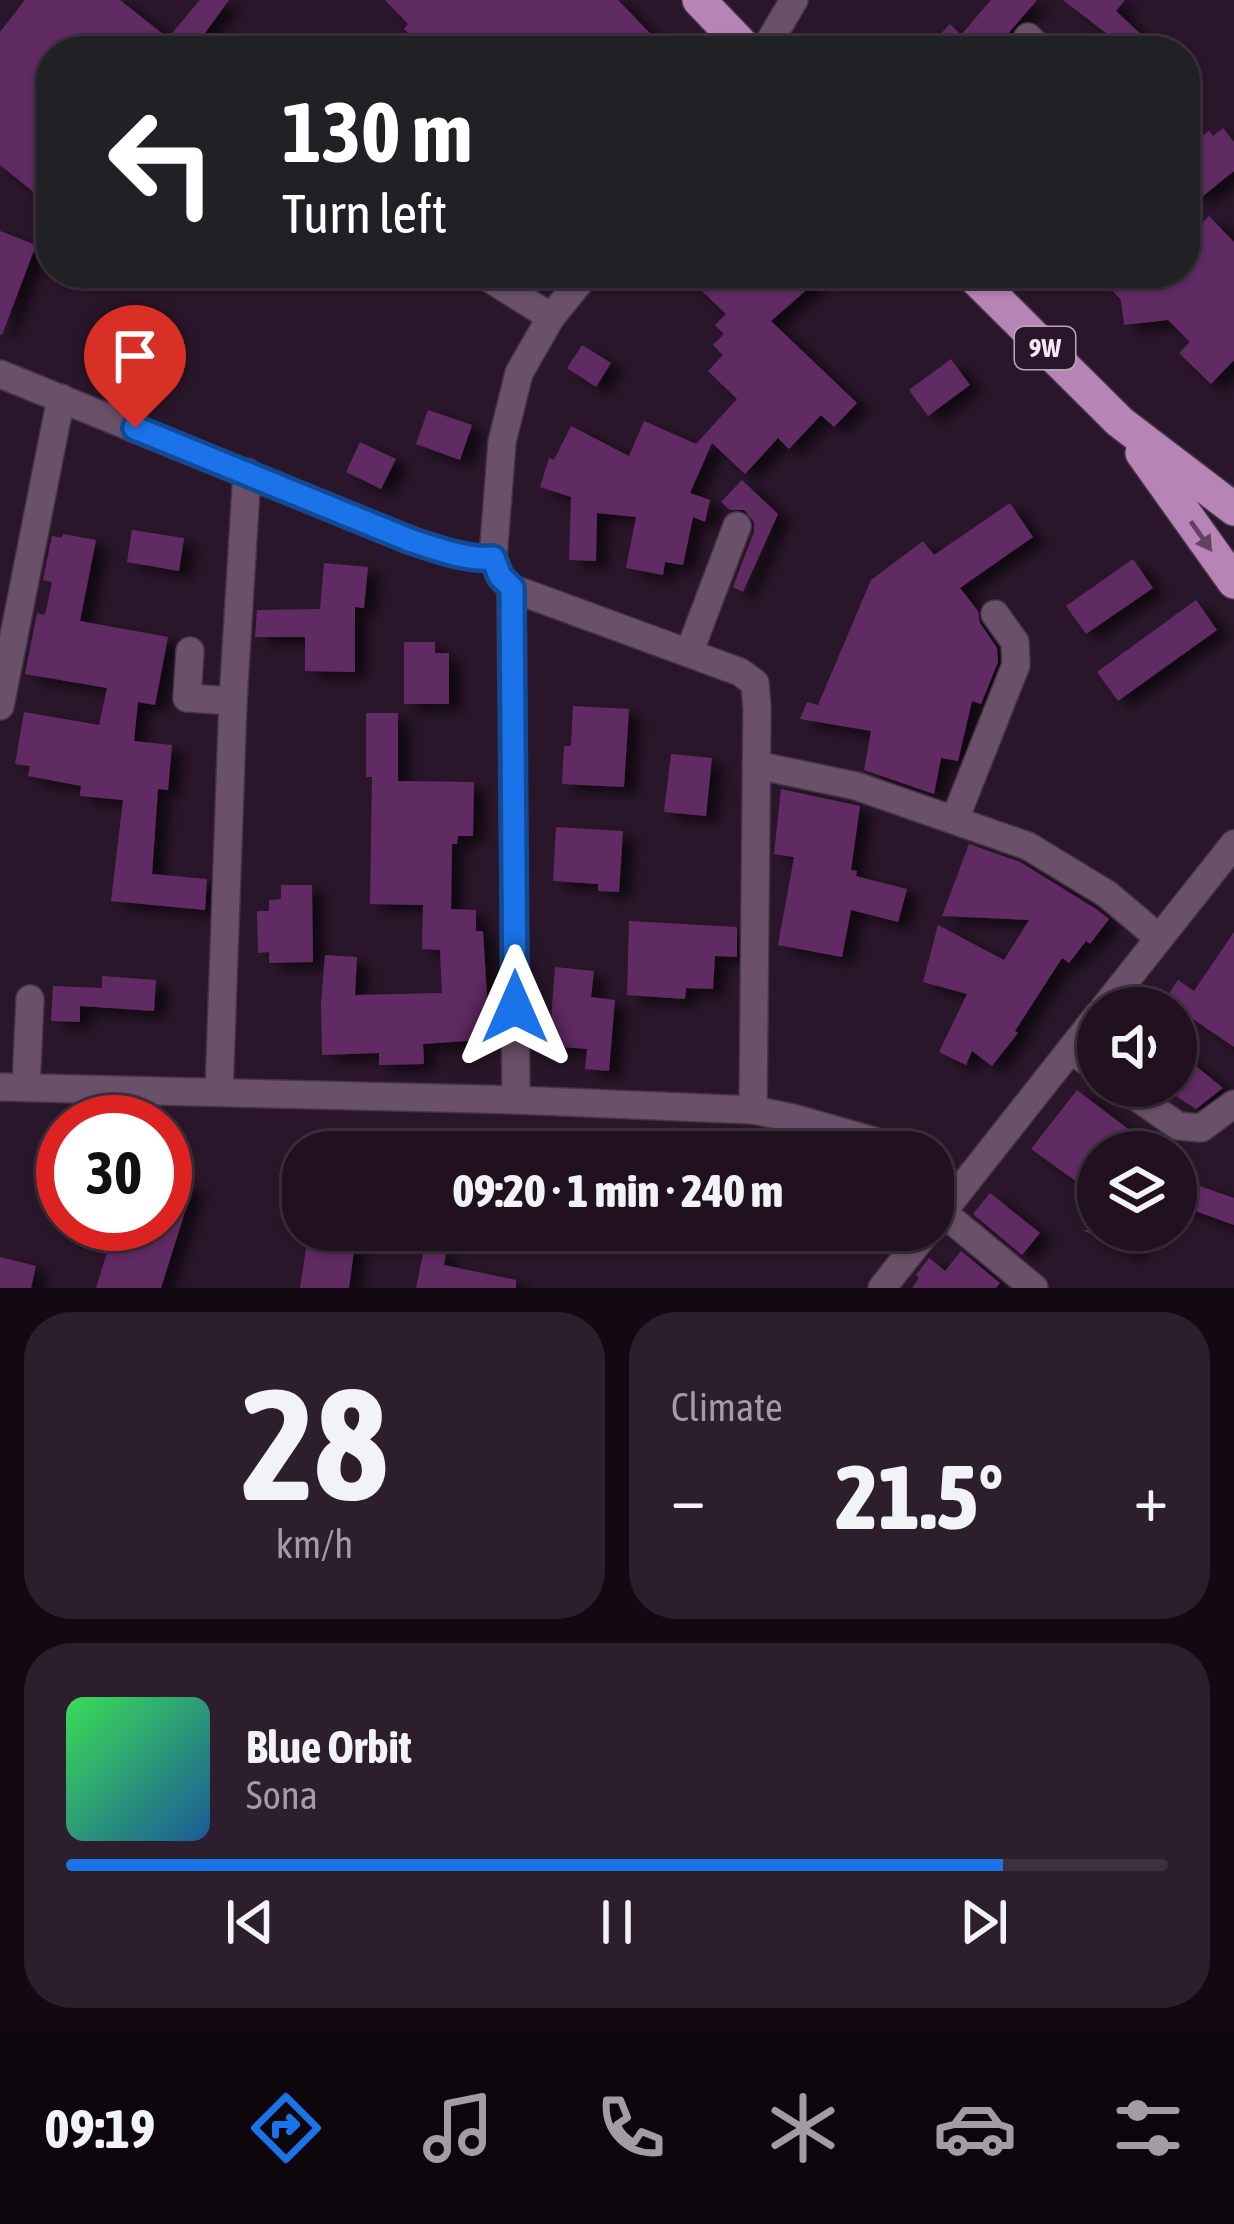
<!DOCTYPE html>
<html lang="en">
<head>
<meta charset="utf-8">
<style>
	body { margin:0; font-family:"Asap Condensed",sans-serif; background:#2d1e2d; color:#f1f3f6; height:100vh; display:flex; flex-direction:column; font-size:45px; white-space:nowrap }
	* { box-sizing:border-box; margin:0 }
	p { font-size:39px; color:#a29da5 }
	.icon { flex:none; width:66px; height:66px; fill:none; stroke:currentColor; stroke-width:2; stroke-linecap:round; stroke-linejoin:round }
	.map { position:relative; height:1288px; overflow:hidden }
	.panel { display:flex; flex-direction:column; gap:24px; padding:24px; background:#120912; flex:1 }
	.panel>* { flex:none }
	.guide { position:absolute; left:36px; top:36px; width:1164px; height:252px; border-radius:48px; box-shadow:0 3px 9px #0004,0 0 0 3px #3d303e; background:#202124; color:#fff; overflow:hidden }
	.fabs { position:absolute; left:1077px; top:987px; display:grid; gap:24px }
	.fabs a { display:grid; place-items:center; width:120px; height:120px; border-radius:50%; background:#201020; box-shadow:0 3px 9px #0004,0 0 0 3px #3d303e; font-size:60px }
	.speed { position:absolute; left:36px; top:1095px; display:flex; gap:24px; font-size:60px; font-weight:700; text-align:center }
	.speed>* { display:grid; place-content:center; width:156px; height:156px; border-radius:50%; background:#201020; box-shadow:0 3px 9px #0004,0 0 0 3px #3d303e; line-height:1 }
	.speed .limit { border:18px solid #d22; background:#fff; color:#111 }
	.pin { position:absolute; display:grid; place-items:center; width:102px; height:102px; color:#fff; margin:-123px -51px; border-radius:50% 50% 50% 0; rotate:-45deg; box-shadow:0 0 12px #0007 }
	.pin .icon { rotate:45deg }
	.me { position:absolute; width:132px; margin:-66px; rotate:0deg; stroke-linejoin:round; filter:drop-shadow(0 0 9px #0008) }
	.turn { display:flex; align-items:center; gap:42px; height:252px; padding:0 48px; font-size:54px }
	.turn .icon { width:156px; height:156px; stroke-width:2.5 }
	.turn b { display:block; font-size:84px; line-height:102px }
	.big { font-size:90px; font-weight:800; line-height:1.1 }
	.panel .tile { flex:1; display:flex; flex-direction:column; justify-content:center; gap:18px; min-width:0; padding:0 42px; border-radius:48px; background:#2d1e2d }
	.panel .dial { align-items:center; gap:0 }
	.dial b { font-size:156px; line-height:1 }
	.song { display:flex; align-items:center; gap:36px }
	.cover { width:144px; height:144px; border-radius:18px; background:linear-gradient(135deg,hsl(130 70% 55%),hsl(210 70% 35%)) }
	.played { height:12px; border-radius:6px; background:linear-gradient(90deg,#1a73e8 85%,#3d303e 85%) }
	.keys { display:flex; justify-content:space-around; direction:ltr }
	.heat { display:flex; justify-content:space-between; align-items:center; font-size:66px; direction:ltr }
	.panel .tiles { flex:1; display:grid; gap:24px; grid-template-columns:1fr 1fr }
	.tile:last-child { grid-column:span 2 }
	.trip { position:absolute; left:282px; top:1131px; width:672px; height:120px; border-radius:48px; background:#201020; box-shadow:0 3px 9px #0004,0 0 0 3px #3d303e; font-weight:800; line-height:120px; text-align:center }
	.dock { display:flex; height:192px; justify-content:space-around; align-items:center; background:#0d060d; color:#a29da5 }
	.dock .icon { width:84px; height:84px }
	.dock .active { color:#1a73e8 }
	.dock b { font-size:54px; color:#f1f3f6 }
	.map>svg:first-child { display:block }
	.building { fill:#612c62; filter:url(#shadow) }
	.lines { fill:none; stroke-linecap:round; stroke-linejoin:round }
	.minor-casing { stroke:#463346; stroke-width:30 }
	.major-casing { stroke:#463346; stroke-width:36 }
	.minor { stroke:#6a5169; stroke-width:27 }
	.major { stroke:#b684b5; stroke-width:33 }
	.oneway { fill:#624262 }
	.route-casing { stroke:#114b97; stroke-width:30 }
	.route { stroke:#1a73e8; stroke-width:21 }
	.labels { text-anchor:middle; stroke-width:12; stroke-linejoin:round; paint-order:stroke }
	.shield { fill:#2a162a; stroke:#b8a9b8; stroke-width:3 }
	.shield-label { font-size:27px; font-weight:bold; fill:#f5e8f5 }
</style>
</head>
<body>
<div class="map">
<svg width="1234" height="1288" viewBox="0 0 1234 1288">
	<defs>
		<filter id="shadow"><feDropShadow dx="12" dy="7" stdDeviation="6" flood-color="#0009"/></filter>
	</defs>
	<rect width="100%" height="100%" fill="#2a162a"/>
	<!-- building -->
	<g class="building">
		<path d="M25,0H120L168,38L200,0H229L205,33L209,36L199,51H51V206L0,165V32Z"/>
		<path d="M385,0H618L667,51H546L536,41L527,51H426L404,29L408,24Z"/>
		<path d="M991,0H1037L993,51H924L950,24L961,35Z"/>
		<path d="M1063,0H1125L1116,11L1159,51H1120L1103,35L1106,33Z"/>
		<path d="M1223,128L1234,142V171L1198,200L1185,184V150L1209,131L1213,136Z"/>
		<path d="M1209,216L1234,242V360L1211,384L1179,353L1190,342L1168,320L1124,325L1121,300L1096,273H1185V240Z"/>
		<path d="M0,231L36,245L2,335L0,334Z"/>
		<path d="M683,273H826L771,321L857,403L834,427L821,415L789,449L778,438L745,474L712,443L690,493L710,500L705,522L693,517L683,565L665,562L663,575L626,568L636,517L597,513L596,561L569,560L571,497L540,487L549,458L554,460L571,426L629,456L644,421L696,444L737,399L708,371L723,355L713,345L724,334L715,325L726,314Z"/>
		<path d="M582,345L611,363L596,387L567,368Z"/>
		<path d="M951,359L970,385L928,416L909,390Z"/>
		<path d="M428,410L472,425L460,460L416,444Z"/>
		<path d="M360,442L396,459L381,489L346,472Z"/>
		<path d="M742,480L778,514L743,592L733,587L754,532V522L744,510H730L721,502Z"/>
		<path d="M1010,503L1033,537L960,588L978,611L980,623L997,648L998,662L981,704L972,701L958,761L941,758L934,794L864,770L871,731L800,719L807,702L818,705L871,580L923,541L934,555Z"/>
		<path d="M132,530L184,538L179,571L127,562Z"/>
		<path d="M63,534L96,540L80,621L168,637L155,705L138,702L134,741L172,745L168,790L158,789L152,874L207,879L205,910L111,901L123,800L80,796L81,786L28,776L30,766L15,764L24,712L99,725L107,688L25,674L37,613L45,615L52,582L43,580L52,536L62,538Z"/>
		<path d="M1133,559L1153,588L1086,634L1066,606Z"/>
		<path d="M324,563L368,567L364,608L355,607V672L305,671V637H255L257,610L320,609Z"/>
		<path d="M1196,600L1217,630L1118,701L1097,672Z"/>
		<path d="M404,642H435V653H449V704H404Z"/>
		<path d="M573,706L629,709L624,787L562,784L564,746H571Z"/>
		<path d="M366,713H398V781L474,782L473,836H458L457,844H452L451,909L476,910V931H483L489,1027L481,1028L482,1040L423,1044L424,1064L379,1065V1053L322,1055L321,1004L325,955L357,957L355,995L442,993L440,950L422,949L423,905L370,904L372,777H366Z"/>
		<path d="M671,754L712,758L706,816L664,812Z"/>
		<path d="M781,789L860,806L851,870L857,871L856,876L907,889L898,922L851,910L842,957L778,945L794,857L774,854Z"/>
		<path d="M556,827L623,831L619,892L598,891V884L553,881Z"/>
		<path d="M969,844L1020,862L1096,909L1109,919L1090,944L1086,941L1069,963L1062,958L1015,1031L1018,1033L992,1066L972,1051L966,1065L939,1052L967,994L923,982L938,925L1004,960L1029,920L942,916Z"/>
		<path d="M281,885H312L313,962L269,963V952L258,953L257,911H269V900L281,899Z"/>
		<path d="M629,921L737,927V957L715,956L713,989L686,988L685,999L627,995Z"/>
		<path d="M1234,932V1047L1165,1000L1178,980L1194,991Z"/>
		<path d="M555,967L594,971L591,997L615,1000L609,1071L585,1069L587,1049L549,1046Z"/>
		<path d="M102,976L156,980L154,1011L80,1006V1022L51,1021L53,986L102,988Z"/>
		<path d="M1176,1050L1223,1088L1196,1109L1176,1096Z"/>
		<path d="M1077,1090L1140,1138L1129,1152H1098V1197L1031,1149Z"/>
		<path d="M165,1177L193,1186L161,1288H96L116,1224H165Z"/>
		<path d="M1176,1178L1234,1198V1225L1176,1204Z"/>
		<path d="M990,1193L1040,1233L1022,1255L973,1214Z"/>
		<path d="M1083,1230H1142L1130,1254Z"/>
		<path d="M308,1236L355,1243L349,1288H300Z"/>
		<path d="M424,1249L446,1253L444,1265L516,1280V1288H416Z"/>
		<path d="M961,1251L1000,1283L996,1288H912L919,1278L916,1275L929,1258L945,1271Z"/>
		<path d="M0,1257L36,1266L31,1288H0Z"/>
	</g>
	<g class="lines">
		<defs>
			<g id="minor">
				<path d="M1028,37L1042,51"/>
				<path d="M764,51L794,0"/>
				<path d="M481,273L551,317"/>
				<path d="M0,374L412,541C438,549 465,560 493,558L500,576L511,588L740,672L755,683L757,709L753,1110"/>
				<path d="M493,558L502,442L519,373L551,317L587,273"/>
				<path d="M511,588L516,1100"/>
				<path d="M190,651L187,698L233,701"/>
				<path d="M689,653L737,526"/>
				<path d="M0,706L61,398"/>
				<path d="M756,765L856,786L1028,846L1107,894L1159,938"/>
				<path d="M955,819L1016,665L1015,642L995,614"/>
				<path d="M1104,1008L1234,844"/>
				<path d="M1071,1050L1098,1069"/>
				<path d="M1121,1086L1178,1126L1201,1128L1234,1104"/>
				<path d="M0,1087L516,1100L753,1110L793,1118L891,1146L904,1152"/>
				<path d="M26,1087L30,999"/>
				<path d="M219,1092L233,701L247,472"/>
				<path d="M933,1169L958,1192"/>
				<path d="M942,1212L1034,1288"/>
				<path d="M933,1224L1098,1015"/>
				<path d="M882,1288L928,1230"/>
			</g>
			<g id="major">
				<path d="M699,0L748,51"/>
				<path d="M970,273L1120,422L1234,509"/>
				<path d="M1142,453L1234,582"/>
			</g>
		</defs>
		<!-- minor casing -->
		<use href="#minor" class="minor-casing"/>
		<!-- major casing -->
		<use href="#major" class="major-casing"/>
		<!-- minor -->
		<use href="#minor" class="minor"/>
		<!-- major -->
		<use href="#major" class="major"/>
	</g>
	<!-- one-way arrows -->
	<defs><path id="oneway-solid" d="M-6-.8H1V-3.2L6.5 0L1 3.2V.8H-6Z" transform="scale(3)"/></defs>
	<use class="oneway" href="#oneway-solid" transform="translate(1201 536) rotate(55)"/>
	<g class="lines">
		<defs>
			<path id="route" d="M135,428L412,541C438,549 465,560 493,558L500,576L512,588L515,1007"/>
		</defs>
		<!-- route casing -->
		<use href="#route" class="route-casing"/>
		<!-- route -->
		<use href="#route" class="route"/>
	</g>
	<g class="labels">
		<!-- shield labels -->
		<rect class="shield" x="1015" y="327" width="60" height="42" rx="9"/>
		<g class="shield-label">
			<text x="1045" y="357">9W</text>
		</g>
	</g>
</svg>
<div class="fabs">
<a><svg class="icon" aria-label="sound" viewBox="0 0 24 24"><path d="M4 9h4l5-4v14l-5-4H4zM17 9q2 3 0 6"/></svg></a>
<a><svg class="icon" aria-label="layers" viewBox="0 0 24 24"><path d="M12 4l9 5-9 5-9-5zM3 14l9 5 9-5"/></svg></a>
</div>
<div class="speed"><div class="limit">30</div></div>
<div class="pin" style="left:135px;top:428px;background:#d93025"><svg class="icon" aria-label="arrive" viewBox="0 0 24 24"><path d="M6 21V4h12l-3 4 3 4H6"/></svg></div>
<svg class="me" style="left:515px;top:1007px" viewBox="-20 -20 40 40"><path d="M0-17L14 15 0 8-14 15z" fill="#1a73e8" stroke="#fff" stroke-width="4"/></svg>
<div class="trip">09:20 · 1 min · 240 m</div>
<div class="guide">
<div class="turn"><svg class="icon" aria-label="left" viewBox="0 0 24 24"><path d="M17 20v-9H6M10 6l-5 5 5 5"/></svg><div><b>130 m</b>Turn left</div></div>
</div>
</div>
<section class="panel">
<div class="tiles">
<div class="tile dial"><b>28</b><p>km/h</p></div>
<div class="tile"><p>Climate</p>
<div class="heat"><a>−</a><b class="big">21.5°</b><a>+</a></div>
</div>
<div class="tile">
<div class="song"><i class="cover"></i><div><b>Blue Orbit</b><p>Sona</p></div></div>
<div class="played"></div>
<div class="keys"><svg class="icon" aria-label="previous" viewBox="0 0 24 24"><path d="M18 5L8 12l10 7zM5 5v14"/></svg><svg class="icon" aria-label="pause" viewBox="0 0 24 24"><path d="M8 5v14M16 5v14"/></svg><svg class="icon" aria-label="next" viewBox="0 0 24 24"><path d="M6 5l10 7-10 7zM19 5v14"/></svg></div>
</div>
</div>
</section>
<nav class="dock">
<b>09:19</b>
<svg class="icon active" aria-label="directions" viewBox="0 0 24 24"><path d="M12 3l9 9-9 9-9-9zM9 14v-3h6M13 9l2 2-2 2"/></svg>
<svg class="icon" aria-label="music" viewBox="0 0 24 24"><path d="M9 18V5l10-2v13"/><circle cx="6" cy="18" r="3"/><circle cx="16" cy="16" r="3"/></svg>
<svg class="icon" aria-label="phone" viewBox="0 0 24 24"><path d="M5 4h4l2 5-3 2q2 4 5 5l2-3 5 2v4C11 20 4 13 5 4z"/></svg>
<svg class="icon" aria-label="climate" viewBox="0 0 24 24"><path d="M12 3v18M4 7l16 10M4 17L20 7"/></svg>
<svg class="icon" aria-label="car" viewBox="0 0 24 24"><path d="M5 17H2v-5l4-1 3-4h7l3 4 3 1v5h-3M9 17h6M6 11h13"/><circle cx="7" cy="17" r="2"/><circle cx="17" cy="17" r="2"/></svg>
<svg class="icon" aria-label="filters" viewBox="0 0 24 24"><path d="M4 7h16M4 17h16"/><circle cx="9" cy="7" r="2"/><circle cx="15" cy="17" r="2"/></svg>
</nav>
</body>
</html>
